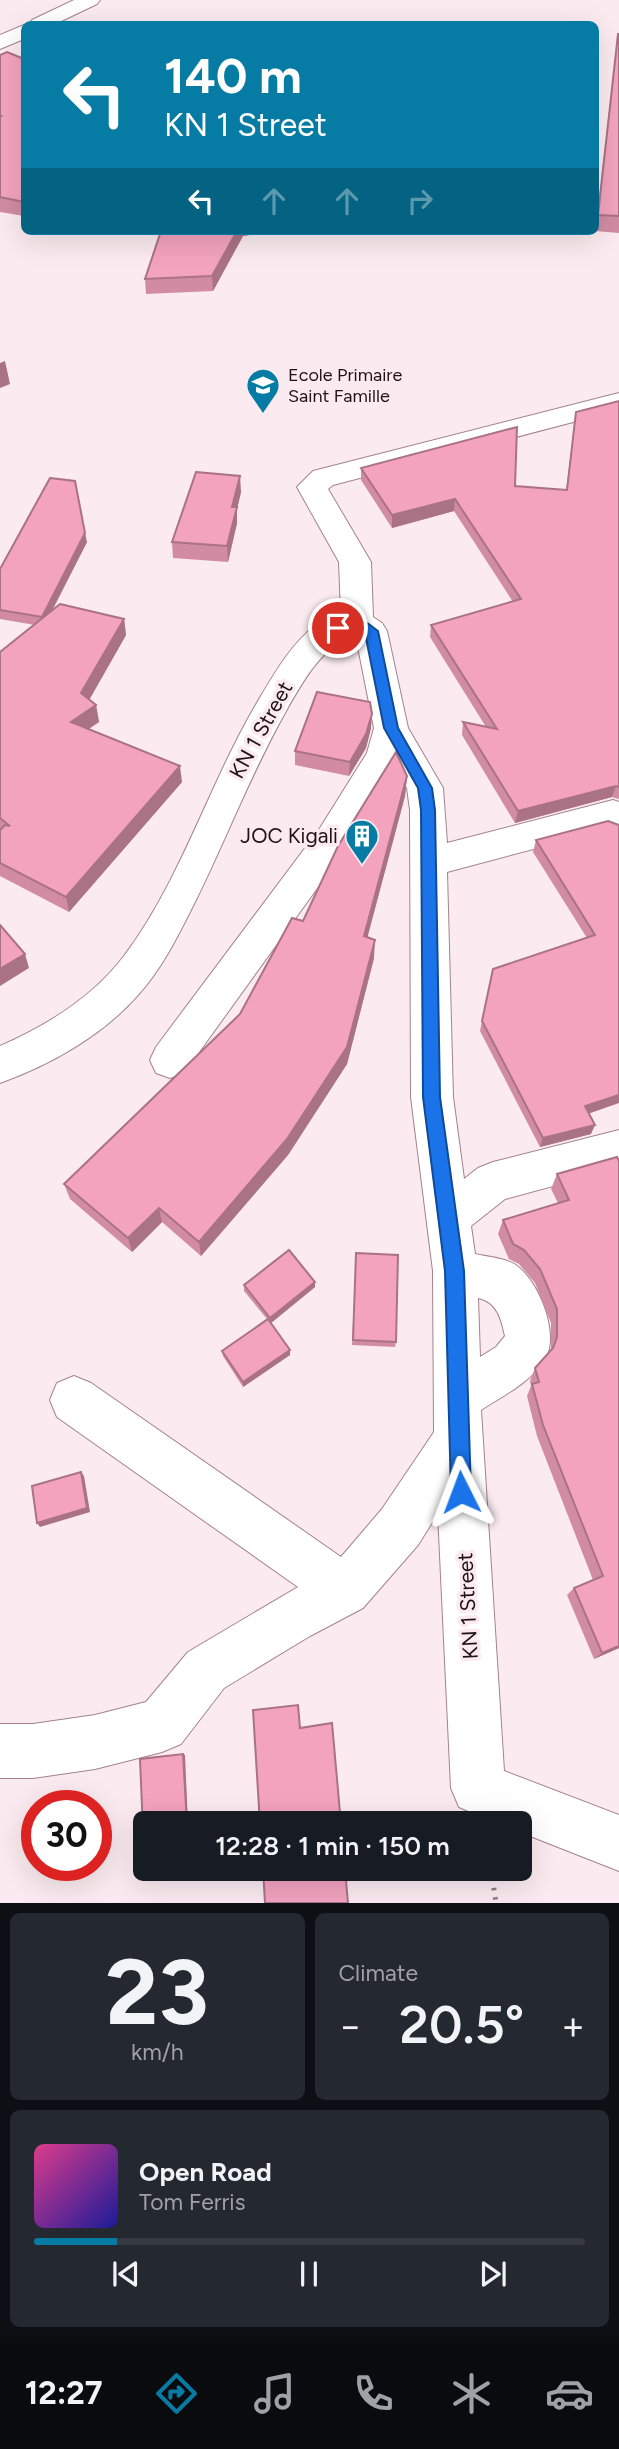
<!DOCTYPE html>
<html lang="en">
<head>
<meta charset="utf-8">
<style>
	body { margin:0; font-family:Figtree,sans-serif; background:#242831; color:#f1f3f6; height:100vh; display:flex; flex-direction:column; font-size:26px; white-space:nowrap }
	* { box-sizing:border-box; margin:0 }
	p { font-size:23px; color:#9ea1a6 }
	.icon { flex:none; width:38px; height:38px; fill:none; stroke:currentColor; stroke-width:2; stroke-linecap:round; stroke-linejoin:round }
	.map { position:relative; height:1903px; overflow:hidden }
	.side { display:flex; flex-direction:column; gap:10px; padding:10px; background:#0d0f14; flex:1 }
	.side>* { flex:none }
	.guide { position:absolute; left:21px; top:21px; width:578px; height:214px; border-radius:10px; box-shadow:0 7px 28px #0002; background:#067ba3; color:#fff; overflow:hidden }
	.speed { position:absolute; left:21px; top:1790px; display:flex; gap:14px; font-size:35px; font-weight:700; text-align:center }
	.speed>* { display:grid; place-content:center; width:91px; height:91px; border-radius:50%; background:#171b24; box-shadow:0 7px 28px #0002; line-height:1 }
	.speed .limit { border:10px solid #d22; background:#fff; color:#111 }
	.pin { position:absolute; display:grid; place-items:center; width:60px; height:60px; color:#fff; margin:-30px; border:4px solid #fff; border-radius:50%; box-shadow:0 2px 7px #0007 }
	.me { position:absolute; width:77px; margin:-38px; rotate:357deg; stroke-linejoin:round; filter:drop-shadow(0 0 5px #0008) }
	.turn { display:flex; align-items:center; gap:24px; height:147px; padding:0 28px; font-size:32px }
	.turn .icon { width:91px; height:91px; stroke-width:2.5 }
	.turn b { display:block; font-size:49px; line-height:60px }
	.lanes { display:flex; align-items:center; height:66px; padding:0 28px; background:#0003; justify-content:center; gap:35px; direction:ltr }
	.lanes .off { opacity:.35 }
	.big { font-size:52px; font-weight:600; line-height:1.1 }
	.side .tile { flex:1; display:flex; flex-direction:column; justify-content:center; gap:10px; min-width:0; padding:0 24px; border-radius:10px; background:#242831 }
	.side .dial { align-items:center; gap:0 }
	.dial b { font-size:91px; line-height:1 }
	.song { display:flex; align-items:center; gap:21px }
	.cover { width:84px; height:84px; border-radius:10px; background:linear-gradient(135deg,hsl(330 70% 55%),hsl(240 70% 35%)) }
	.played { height:7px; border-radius:4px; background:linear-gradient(90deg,#067ba3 15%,#363941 15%) }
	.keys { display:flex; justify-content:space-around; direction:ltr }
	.heat { display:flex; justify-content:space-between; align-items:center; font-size:38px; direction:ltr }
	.side .tiles { flex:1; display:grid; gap:10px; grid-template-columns:1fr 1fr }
	.tile:last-child { grid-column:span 2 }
	.trip { position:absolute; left:133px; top:1811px; width:399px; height:70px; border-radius:10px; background:#171b24; box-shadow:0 7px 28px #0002; font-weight:600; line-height:70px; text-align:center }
	.tab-bar { display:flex; height:112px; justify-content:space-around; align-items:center; background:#090b0e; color:#9ea1a6 }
	.tab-bar .icon { width:49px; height:49px }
	.tab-bar .current { color:#067ba3 }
	.tab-bar b { font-size:32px; color:#f1f3f6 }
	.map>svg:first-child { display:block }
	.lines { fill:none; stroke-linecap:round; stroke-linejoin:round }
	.minor-casing { stroke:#a4828d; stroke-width:2 }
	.path { stroke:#8d7f84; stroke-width:5; stroke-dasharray:2.5 7; stroke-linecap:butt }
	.minor { fill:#fff; fill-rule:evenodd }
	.wall { fill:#d18ca3 }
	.shaded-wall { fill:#aa7285 }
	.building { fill:#f3a3be; stroke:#aa7285; stroke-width:2 }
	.route { fill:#1a73e8; stroke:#114b97; stroke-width:2 }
	.labels { text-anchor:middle; stroke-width:7; stroke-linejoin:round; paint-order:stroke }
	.far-poi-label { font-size:18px; fill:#201318; stroke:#fbebf0; text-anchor:start }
	.street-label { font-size:21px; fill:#201318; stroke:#fbebf0 }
	.poi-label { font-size:21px; fill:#201318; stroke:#fbebf0; text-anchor:end }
</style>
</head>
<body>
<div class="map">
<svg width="619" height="1903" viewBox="0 0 619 1903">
	<rect width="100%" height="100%" fill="#fbebf0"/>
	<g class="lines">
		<defs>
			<g id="minor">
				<path d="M74,0H100L97,4L55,24H29L32,20Z"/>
				<path d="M24,25V39L0,49V35Z"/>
				<path d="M619,393V410L333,485L328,489L371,562L373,617L382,623L387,631L408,728L443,788L447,843L613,800L619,802V836L605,830L447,872L453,1097L464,1179L478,1168L493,1162L619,1130V1168L505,1199L471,1226L475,1254C488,1257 506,1258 517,1266C539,1282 560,1335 545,1359C530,1383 504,1395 481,1410L504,1771L619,1815V1871L520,1832V1824H499L459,1807L451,1788L438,1513L418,1545L363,1608L310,1636L224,1688L181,1744L162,1752L95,1769L33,1778H0V1724H33L95,1715L146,1702L188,1652L298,1587L57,1417L50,1400L57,1383L74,1376L91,1383L341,1557L382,1509L434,1432L433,1271L411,1097L410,810L407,788L395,766L346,848L184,1073L170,1078L156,1073L150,1060L156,1047L320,828L367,753L374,728L356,637L353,634C321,648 301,684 285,713C249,777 224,845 191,910C176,940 160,971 138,995C102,1036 50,1065 0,1083V1046C46,1026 93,997 124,956C182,879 209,783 258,701C274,674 291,644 316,625C323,620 333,617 341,614L339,562L297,487L313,471ZM478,1298C497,1302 501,1318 505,1336L496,1347L480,1357Z"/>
			</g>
		</defs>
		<!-- minor casing -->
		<use href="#minor" class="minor-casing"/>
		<!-- path -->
		<path class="path" d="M491,1869L496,1903"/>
		<!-- minor -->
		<use href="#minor" class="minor"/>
	</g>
	<!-- wall -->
	<g class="wall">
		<path d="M618,34H619V233L595,231Z"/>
		<path d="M0,55L24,59V216L0,212Z"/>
		<path d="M161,231H275L243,236L213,291L146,294L145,279Z"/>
		<path d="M619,401V799L612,797L515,823L462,735L463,722L486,727L430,637L431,625L513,602L454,511L392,528L361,480V468L515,486L566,490L576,412Z"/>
		<path d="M241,492L237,509V523L228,562L173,558L172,542Z"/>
		<path d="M87,542L52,611L124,619L126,635L89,700L96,705L99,722L89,729L182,782L69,912L0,876V652L35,625L0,619V569Z"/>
		<path d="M371,728L366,748L349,776L295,765V751Z"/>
		<path d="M407,776L405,796L367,937L374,958L347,1064L288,1155L201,1256L162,1222L132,1252L70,1199L64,1184L240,1014L303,921Z"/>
		<path d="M619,825L589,1114L591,1134L540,1147L480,1031L482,1021L587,938L533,852L536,840Z"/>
		<path d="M619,1161V1648L594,1659L567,1595L574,1588L593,1580L537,1436L527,1396L531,1386L530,1381L535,1368L551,1350V1323L535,1283L519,1264L509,1259L498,1234L503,1220L558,1203L551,1189L557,1174Z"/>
		<path d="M356,1253L396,1342L395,1347L352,1345Z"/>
		<path d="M244,1285L315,1287L271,1323L290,1350V1355L243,1387L223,1356L222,1351L267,1319L244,1291Z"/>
	</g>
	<!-- shaded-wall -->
	<g class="shaded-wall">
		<path d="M237,231H275L243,236L213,291L212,276Z"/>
		<path d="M5,361L10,384L0,388V363Z"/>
		<path d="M240,476L241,492L237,509V523L228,562L227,546L232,507Z"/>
		<path d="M455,499L454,511L392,528V515Z"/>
		<path d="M85,533L87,542L44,626L42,617Z"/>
		<path d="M124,619L126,635L84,709L81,693Z"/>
		<path d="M96,705L99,722L74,738L71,722Z"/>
		<path d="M372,714L371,728L366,748L349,776L350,762Z"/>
		<path d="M180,766L182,782L69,912L66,897Z"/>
		<path d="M407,776L405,796L363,954L364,936Z"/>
		<path d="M616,786L612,797L515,823L518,811Z"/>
		<path d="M375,940L374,958L347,1064L288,1155L201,1256L199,1242Z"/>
		<path d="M25,954L29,968L0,986V969Z"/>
		<path d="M619,1095V1103L582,1116L585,1106Z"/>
		<path d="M595,1125L591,1134L540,1147L543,1138Z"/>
		<path d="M159,1208L162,1222L132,1252L128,1238Z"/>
		<path d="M315,1282V1287L271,1323L270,1318Z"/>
		<path d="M290,1350V1355L243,1387V1382Z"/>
		<path d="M81,1472L84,1476L90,1512L40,1527L37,1523Z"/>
		<path d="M619,1646V1648L594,1659L602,1653Z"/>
		<path d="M183,1754L185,1755L188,1824H187Z"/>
	</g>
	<!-- building -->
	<g class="building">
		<path d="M618,34H619V216L598,215Z"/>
		<path d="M7,52L24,59V202L0,197V117L1,116H0V55Z"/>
		<path d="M161,231H237L212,276L145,279Z"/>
		<path d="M619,401V787L616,786L518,811L463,722L497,729L431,625L521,599L455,499L392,515L361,468L517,427L515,486L567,490L576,412Z"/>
		<path d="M196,472L240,476L232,507H237L227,546L172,542Z"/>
		<path d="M50,478L75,481L85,533L42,617L0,610V569Z"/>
		<path d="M60,604L124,619L81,693L96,705L71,722L180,766L66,897L0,863V830L5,825L10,826L0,818V652Z"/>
		<path d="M317,692L370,702L372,714L366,734L350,762L295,751Z"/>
		<path d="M396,752L407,776L364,936L375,940L347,1047L287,1139L199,1242L159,1208L128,1238L64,1184L240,1014L292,918L303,921L338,846Z"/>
		<path d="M608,821L619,825V1095L585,1106L595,1125L543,1138L482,1021L493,969L595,935L536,840Z"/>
		<path d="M0,925L25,954L0,969Z"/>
		<path d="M617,1157L619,1161V1646L602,1653L574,1588L603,1576L543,1425L532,1384L539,1382L535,1368L553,1348L557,1337V1309L540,1269L524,1250L513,1244L503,1220L569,1200L557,1174Z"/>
		<path d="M289,1250L315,1282L270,1318L244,1285Z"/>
		<path d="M356,1253L398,1255L396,1342L353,1340Z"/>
		<path d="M268,1319L290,1350L243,1382L222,1351Z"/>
		<path d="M81,1472L87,1508L37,1523L32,1486Z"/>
		<path d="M298,1705L300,1728L332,1723L341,1824H260L253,1710Z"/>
		<path d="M183,1754L187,1824H145V1869H189V1871L145,1878L140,1759Z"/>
		<path d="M263,1869H345L348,1903H265Z"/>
	</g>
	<!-- route -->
	<path class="route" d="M350,618L362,619L378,631L398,728L432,788L435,810L440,1097L464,1271L471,1492L468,1499L461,1502L454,1499L451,1492L445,1271L423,1097L421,810L418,788L384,728L365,633L354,627L338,633L331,628Z"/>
	<!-- icons -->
	<defs>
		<symbol id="school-pin" viewBox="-11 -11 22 30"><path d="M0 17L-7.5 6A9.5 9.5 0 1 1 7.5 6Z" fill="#067ba3" stroke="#fbebf0"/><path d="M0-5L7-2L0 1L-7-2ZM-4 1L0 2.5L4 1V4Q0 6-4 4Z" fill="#fff"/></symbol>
		<symbol id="building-pin" viewBox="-11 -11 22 30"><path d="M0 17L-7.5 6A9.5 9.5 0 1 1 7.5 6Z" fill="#067ba3" stroke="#fbebf0"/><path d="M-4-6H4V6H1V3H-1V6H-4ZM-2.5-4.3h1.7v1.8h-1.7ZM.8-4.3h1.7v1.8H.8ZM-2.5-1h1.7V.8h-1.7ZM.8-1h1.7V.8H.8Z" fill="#fff"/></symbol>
	</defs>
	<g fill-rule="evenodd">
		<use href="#school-pin" x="244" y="366" width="38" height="52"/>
		<use href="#building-pin" x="343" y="817" width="38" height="52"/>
	</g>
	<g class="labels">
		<!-- far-poi labels -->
		<g class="far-poi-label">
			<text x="288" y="381">Ecole Primaire<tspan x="288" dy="21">Saint Famille</tspan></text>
		</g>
		<!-- street labels -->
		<g class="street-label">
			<text transform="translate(261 730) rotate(-61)" y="7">KN 1 Street</text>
			<text transform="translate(468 1606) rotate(-93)" y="7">KN 1 Street</text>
		</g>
		<!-- poi labels -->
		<g class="poi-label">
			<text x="338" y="843">JOC Kigali</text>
		</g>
	</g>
</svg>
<div class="speed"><div class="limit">30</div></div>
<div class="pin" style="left:338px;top:628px;background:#d93025"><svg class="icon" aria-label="arrive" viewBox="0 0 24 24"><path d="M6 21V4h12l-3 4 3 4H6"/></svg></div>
<svg class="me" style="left:461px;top:1492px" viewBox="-20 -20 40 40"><path d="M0-17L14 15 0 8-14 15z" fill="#1a73e8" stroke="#fff" stroke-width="4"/></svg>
<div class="trip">12:28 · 1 min · 150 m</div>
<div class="guide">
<div class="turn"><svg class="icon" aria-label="left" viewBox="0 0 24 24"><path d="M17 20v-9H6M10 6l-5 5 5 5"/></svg><div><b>140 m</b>KN 1 Street</div></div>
<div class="lanes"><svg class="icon" aria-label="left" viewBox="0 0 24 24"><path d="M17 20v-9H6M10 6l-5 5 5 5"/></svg><svg class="icon off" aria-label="ahead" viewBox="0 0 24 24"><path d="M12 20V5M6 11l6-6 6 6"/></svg><svg class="icon off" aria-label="ahead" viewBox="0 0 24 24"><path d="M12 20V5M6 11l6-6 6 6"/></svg><svg class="icon off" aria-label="right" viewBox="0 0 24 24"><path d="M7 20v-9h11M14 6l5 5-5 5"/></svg></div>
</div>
</div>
<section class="side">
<div class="tiles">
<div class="tile dial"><b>23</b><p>km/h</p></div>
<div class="tile"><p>Climate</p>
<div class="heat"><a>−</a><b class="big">20.5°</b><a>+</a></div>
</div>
<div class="tile">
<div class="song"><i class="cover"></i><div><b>Open Road</b><p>Tom Ferris</p></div></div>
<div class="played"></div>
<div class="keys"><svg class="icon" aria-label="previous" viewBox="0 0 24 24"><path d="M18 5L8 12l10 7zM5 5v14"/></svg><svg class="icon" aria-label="pause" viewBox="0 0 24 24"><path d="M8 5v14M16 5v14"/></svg><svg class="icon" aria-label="next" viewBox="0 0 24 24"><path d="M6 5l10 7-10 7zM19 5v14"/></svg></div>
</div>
</div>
</section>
<nav class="tab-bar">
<b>12:27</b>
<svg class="icon current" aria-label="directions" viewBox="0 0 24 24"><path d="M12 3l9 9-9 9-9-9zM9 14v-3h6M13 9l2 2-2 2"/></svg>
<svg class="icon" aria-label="music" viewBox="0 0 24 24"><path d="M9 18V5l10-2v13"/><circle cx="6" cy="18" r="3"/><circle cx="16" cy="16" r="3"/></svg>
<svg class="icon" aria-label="phone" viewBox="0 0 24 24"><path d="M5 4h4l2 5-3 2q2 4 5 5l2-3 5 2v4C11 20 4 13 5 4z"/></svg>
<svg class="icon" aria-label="climate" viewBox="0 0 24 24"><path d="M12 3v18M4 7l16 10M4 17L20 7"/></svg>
<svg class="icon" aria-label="car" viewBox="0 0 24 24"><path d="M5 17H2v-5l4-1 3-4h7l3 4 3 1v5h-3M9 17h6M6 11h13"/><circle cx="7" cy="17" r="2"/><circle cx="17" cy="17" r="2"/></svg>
</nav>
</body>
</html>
